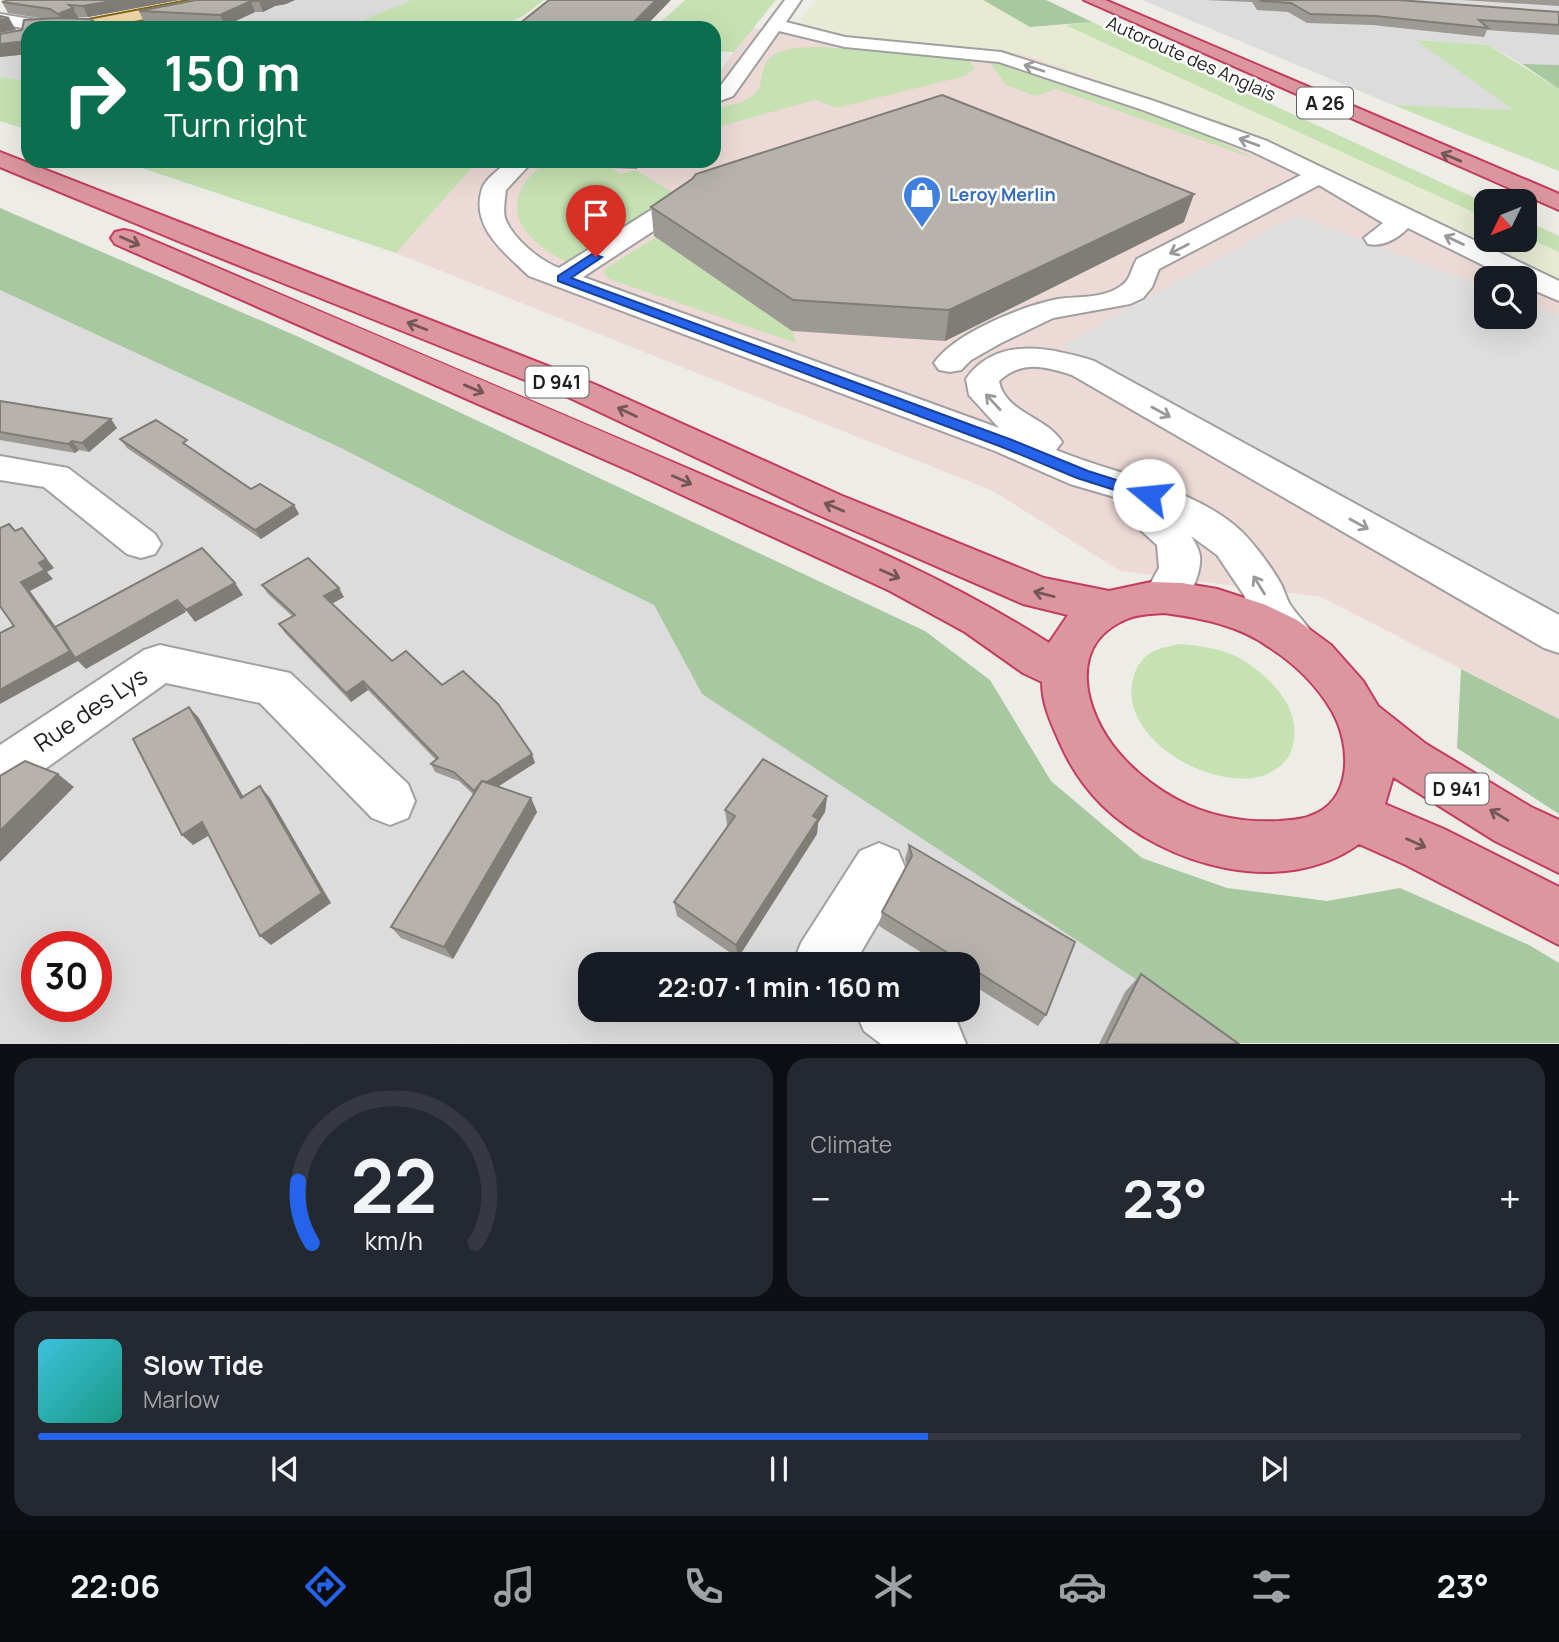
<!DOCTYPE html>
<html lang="en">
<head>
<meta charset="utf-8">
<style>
	body { margin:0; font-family:Manrope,sans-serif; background:#242831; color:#f1f3f6; height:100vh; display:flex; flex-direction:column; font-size:26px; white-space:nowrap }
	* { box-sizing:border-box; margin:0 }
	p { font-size:23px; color:#9ea1a6 }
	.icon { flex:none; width:38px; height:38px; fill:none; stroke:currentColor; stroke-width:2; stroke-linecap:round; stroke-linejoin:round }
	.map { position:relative; height:1044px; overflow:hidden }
	.side { display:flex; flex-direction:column; gap:14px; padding:14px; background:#0d0f14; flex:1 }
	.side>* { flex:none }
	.banner { position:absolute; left:21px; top:21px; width:700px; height:147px; border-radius:21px; box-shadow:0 7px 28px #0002; background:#0b6e4f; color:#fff; overflow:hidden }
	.needle { width:46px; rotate:227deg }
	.tools { position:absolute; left:1474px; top:189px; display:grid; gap:14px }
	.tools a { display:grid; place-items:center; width:63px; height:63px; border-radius:14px; background:#171b24; box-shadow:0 7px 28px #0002; font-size:35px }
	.speed { position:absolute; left:21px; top:931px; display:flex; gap:14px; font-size:35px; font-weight:700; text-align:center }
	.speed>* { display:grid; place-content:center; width:91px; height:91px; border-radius:50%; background:#171b24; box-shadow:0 7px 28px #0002; line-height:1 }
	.speed .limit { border:10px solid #d22; background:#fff; color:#111 }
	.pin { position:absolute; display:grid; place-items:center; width:60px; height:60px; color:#fff; margin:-72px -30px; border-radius:50% 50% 50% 0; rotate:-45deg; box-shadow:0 0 7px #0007 }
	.pin .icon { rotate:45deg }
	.me { position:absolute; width:77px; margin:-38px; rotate:287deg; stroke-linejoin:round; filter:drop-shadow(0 0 5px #0008) }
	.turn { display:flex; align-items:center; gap:24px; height:147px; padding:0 28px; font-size:32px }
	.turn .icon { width:91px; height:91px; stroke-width:2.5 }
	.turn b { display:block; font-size:49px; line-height:60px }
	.big { font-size:52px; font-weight:700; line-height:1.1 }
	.side .card { flex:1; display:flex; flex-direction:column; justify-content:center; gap:10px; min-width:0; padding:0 24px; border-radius:21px; background:#242831 }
	.side .dial { align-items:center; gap:0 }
	.dial svg { height:182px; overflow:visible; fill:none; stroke:#363941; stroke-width:7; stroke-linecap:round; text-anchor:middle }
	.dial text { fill:#f1f3f6; stroke:none }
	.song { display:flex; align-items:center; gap:21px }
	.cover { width:84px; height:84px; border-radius:10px; background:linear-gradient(135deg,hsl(190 70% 55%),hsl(170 70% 35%)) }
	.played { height:7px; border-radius:4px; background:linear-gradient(90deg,#2563eb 60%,#363941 60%) }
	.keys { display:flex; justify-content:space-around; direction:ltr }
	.heat { display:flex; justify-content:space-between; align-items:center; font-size:38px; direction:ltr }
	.side .tiles { flex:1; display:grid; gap:14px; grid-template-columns:1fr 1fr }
	.card:last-child { grid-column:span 2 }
	.trip { position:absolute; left:578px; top:952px; width:402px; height:70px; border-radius:21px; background:#171b24; box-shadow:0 7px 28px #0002; font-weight:700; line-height:70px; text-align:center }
	.tab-bar { display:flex; height:112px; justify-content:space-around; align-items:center; background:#090b0e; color:#9ea1a6 }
	.tab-bar .icon { width:49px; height:49px }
	.tab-bar .on { color:#2563eb }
	.tab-bar b { font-size:32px; color:#f1f3f6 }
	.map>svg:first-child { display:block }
	.residential { fill:#dcdcdc; fill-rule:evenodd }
	.commercial { fill:#eddad7; fill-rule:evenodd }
	.farmland { fill:#e7ebd3 }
	.grass { fill:#c6e2b2 }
	.forest { fill:#a8c8a0 }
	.parking { fill:#dfdfdf }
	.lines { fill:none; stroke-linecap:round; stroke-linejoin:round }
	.minor-casing { stroke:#a0a0a0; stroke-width:4 }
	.major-casing { stroke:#876912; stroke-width:4 }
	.highway-casing { stroke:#c53a5f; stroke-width:4 }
	.minor { fill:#fff; fill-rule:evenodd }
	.major { fill:#f0d7a9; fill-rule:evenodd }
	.highway { fill:#dc979e; fill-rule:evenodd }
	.wall { fill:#9d9994 }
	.shaded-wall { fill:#807d78 }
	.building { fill:#b7b2ac; stroke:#807d78; stroke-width:2 }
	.oneway { stroke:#9a9a9a }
	.oneway2 { stroke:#745558 }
	.route { fill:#2563eb; stroke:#184099; stroke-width:2 }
	.labels { text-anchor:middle; stroke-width:5; stroke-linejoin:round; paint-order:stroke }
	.far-street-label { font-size:18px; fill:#1f1f1f; stroke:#fff }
	.far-shop-label { font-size:18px; font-weight:bold; fill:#366cbe; stroke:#fff; text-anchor:start }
	.shield { fill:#fff; stroke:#626262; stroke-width:2 }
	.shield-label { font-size:19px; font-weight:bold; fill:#1f1f1f }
	.near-street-label { font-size:24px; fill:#1f1f1f; stroke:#fff }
</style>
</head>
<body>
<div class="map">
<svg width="1559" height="1044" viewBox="0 0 1559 1044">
	<rect width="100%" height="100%" fill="#eeece6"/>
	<!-- residential -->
	<g class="residential">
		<path d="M188,0H414L344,28H34Z"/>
		<path d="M1142,0H1559V65L1522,64L1488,45L1417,40L1514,111L1393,105Z"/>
		<path d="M28,29V81L0,77V34Z"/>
		<path d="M0,290L341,448L512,536L654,605L702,694L1233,1043L0,1044ZM37,947H96V1006H37ZM590,964H968V1010H590Z"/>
	</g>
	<!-- commercial -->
	<path class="commercial" d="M752,28L988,48L1023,54L1222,123L1287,148L1559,280V719L1321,597L1120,571L993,491L396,253L478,161H714V79ZM1486,278H1524V317H1486Z"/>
	<!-- farmland -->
	<path class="farmland" d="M816,0H983L1030,27L1065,25L1486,218V240H1524V236L1559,252V280L1287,148L1222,123L1023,54L824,34L803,27L798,23Z"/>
	<!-- grass -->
	<g class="grass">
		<path d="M412,0H544L523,16L496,28H344Z"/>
		<path d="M685,0H776L734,52L714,51V28H654Z"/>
		<path d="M1092,22L1486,203V218L1065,25Z"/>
		<path d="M1416,40L1488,45L1559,89V171L1393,105L1513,110Z"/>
		<path d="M821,47L959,58L969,61L975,68L965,76L837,108L815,100L714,128V109C728,106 752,102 759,88C762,80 762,68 767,61C776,47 806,47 821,47Z"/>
		<path d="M992,62L1200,132L1258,160L1056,89L1035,96L1006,85L990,63Z"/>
		<path d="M0,77L28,81V130L0,121Z"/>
		<path d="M121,161H478L396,253Z"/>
		<path d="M548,161H605L604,163L620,174L636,170L675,194L567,262C517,239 494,198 548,161Z"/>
		<path d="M1524,220L1559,236V252L1524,236Z"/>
		<path d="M656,237L792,331L796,343L609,279L604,274L605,269Z"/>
		<path d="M1180,644C1203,646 1226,649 1246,662C1277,683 1306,715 1290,754C1286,763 1272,773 1262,776C1211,791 1118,739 1133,679C1135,668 1143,656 1154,651C1162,647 1172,646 1180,644Z"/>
	</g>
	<!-- forest -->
	<g class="forest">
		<path d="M983,0H1046L1092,22L1030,27Z"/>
		<path d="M1522,64L1559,65V89Z"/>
		<path d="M0,208L299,337L925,631L990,680L1051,781L1142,858L1227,888L1327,901L1400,888L1529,945L1559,963V1043H1233L702,694L654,605L512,536L341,448L0,290Z"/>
		<path d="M1461,669L1559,719V814L1457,748Z"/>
	</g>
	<!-- parking -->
	<path class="parking" d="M1296,215L1486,287V317H1524V302L1559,315V610L1553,617L1061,346Z"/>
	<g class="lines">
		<defs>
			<g id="minor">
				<path d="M785,0H801L786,22L845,37L1001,52L1154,101L1267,141L1559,281V301L1524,286V278H1509L1408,228C1397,239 1383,247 1368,244L1364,238L1383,223L1319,185L1159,269L1152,287L1143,298L1130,304L1053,318L1001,343L971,360L961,370L950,372L939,370L934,363C955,333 1022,306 1058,299C1078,296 1103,299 1121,286C1131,280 1131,268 1137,259L1301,175L1251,151L1140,109L999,62L845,47L779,31L733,96L714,103V90L719,88Z"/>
				<path d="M0,14L55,23L63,28L28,29L0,24Z"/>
				<path d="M509,161H533L506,190C505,198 503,211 505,218C512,238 540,261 559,268L675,195L684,193L693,195L696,200L693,205L583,277L999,428L969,395L966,379C997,335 1051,348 1094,361L1559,615V653L1544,648L1072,375C1044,366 1022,360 999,381C1005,413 1047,417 1062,442L1056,450C1114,474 1202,489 1246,536C1258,549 1272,568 1281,584C1284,590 1286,597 1289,603C1298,617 1310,627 1318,642L1311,654L1296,660L1281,654L1255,622L1244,595L1217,555L1191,536C1195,542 1199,549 1200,556C1202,575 1186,611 1165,613C1160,613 1154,610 1149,608L1143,597L1159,568L1157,545L1121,512L1115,503L1118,498L1070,484L995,451L529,276C505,253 470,227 482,189C485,179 501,168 509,161Z"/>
				<path d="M0,456L68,468L155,534L161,544L155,554L141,558L127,554L44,487L0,480Z"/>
				<path d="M160,645L290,673L408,784L415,801L408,818L390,825L372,818L260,703L166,683L18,788L0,795V745L144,650Z"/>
				<path d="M879,843L898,851L906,870L898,889L854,964H793L801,943L860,851Z"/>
				<path d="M855,1010H938L957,1022L966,1044H881L864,1031Z"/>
			</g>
			<path id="major" d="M193,0H225L217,5L98,28H65L73,23Z"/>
			<g id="highway">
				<path d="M1084,0H1105L1559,194V210Z"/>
				<path d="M0,152L594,384L840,495L1044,578L1109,591L1151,582L1182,583L1217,589L1266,605L1297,620L1331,645L1363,681L1378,706L1426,744L1531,807L1559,820V873L1495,841L1393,777L1385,804L1444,829L1559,887V945L1406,865L1359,844C1283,899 1165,866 1102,805C1084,787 1070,766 1060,743C1051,723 1042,704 1042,682L1023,673L965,632L890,591L635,473L115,244L111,238L115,232L124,230L133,232C321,312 510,391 698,473C818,525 939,572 1049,643L1068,615L1023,604L814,513L570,398L178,241L0,167ZM1164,613C1201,618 1238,625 1269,647C1294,663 1317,685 1332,711C1351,744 1354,801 1310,816C1300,820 1289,820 1279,821C1244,823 1206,816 1176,799C1154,787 1134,771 1118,752C1084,712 1066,644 1127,619C1138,614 1153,614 1164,613Z"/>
			</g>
		</defs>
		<!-- minor casing -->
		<use href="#minor" class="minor-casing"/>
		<!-- major casing -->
		<use href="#major" class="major-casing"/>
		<!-- highway casing -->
		<use href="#highway" class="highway-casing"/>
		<!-- minor -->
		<use href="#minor" class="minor"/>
		<!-- major -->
		<use href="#major" class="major"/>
		<!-- highway -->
		<use href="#highway" class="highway"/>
	</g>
	<!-- wall -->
	<g class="wall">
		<path d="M9,0H179L88,17H77L28,28V54L0,57V34L22,30L45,19L8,13L2,2Z"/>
		<path d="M196,0H295L286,4L275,6L263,12H255L225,26L144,22L139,11Z"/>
		<path d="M1205,0H1398L1559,12V35L1487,30L1484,37L1372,25L1307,23L1288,12L1257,10L1252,2Z"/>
		<path d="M1461,0H1559V6Z"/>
		<path d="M610,161H646L636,169L612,168Z"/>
		<path d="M651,207L1184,222L945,341L792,331L654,236Z"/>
		<path d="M0,401L117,428L89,452L79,450L75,453L0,440Z"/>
		<path d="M120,439L192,449L251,489L294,505L299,514L261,539L127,448Z"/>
		<path d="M262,585L344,597L332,604L392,661L442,685L535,763L498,786L531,798L537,812L453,959L401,938L391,927L473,794L459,781L435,772L431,764L436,760L368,690L351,702L285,633L279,624L292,616L268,594Z"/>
		<path d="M827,796L825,812L818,823L817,834L738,958L677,916L674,902L728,826L727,825L725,810Z"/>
		<path d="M909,845L1046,1015L1038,1026L968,982V964H940L879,926L882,912L907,866L905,859Z"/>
		<path d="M1141,974L1240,1044H1099L1125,992Z"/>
	</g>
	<!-- shaded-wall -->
	<g class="shaded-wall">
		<path d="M118,0H179L88,17L83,6Z"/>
		<path d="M262,0H295L286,4L275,6L263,12L259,1Z"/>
		<path d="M656,0H671L644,28H628Z"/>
		<path d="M251,1L255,12L225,26L220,15Z"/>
		<path d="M73,8L79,19L64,26L58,14Z"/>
		<path d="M9,18L16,30L0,33V20Z"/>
		<path d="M28,41V54L0,57V44Z"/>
		<path d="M636,161H646L636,169Z"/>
		<path d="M1194,194L1184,222L945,341L949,310Z"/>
		<path d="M111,419L117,428L89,452L82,443Z"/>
		<path d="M72,441L79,450L75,453L68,444Z"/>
		<path d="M294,505L299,514L261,539L255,530Z"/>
		<path d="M22,528L54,568L47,572L53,579L30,591L77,656L177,600L186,612L86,669L78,661L0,704V690L71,651L21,582L39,563Z"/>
		<path d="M235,583L243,595L195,622L186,610Z"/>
		<path d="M339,588L344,597L329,605L324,596Z"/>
		<path d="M363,681L368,690L351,702L346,693Z"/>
		<path d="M189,707L199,718L251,810L241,798Z"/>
		<path d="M532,754L535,763L479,799L474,791Z"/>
		<path d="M58,774L74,787L0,862V831Z"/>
		<path d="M260,786L270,798L331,903L271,945L260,936Z"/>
		<path d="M827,796L825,812L818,823L817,834L738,958L736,945Z"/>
		<path d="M531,798L537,812L453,959L444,947Z"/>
		<path d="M202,822L213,833L193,845L182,835Z"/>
	</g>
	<!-- building -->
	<g class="building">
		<path d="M9,0H118L83,6L69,5L73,8L58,14L50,9L2,2Z"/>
		<path d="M196,0H262L259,1H251L220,15L139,11Z"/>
		<path d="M549,0H656L628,28H514Z"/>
		<path d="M1260,0H1398L1559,12V25L1479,20L1488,28L1376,16L1310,14L1291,3L1261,1Z"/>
		<path d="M0,16L9,18L0,20Z"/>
		<path d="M58,18L90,19L104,28H28V41L0,44V34L22,30L24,20Z"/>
		<path d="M942,95L1194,194L949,310L793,300L651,207L692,179L696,174Z"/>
		<path d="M0,401L111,419L82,443L72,441L68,444L0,432Z"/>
		<path d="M156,420L187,440L183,443L251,489L260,484L294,505L255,530L120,439Z"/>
		<path d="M9,524L15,531L22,528L46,559L39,563L45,570L21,582L70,651L0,690V633L14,626L0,606V528Z"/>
		<path d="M202,548L235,583L186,610L177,600L75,658L55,627Z"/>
		<path d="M308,558L339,588L324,596L392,661L406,651L442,685L463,671L498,704L532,754L487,782L482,781L474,791L454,772L431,764L438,758L363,681L346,693L279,624L295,615L262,585Z"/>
		<path d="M189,707L241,798L260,786L322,893L260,936L202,822L182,835L133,739Z"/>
		<path d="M763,759L827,796L813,816L818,819L736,945L674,902L735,816L725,810Z"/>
		<path d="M25,761L58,774L0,831V776Z"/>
		<path d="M482,781L531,798L444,947L391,927Z"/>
		<path d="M909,845L1075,942L1046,1015L968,966V964H966L882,912L912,856Z"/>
		<path d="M1141,974L1239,1044H1106Z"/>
	</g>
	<!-- one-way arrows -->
	<defs><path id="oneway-shaft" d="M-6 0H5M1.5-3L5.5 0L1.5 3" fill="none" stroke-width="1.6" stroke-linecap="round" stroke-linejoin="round" transform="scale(1.75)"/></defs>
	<g class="oneway">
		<use href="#oneway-shaft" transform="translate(1034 68) rotate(-162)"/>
		<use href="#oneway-shaft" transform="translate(1249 142) rotate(-160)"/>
		<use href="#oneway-shaft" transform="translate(1454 240) rotate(-154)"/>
		<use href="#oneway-shaft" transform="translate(1179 249) rotate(153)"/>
		<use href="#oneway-shaft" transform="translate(993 402) rotate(-133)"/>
		<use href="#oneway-shaft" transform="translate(1161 412) rotate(29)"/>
		<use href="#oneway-shaft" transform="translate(1359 524) rotate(29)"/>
		<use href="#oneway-shaft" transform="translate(1259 585) rotate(-122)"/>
	</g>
	<g class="oneway2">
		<use href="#oneway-shaft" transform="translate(1451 157) rotate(-157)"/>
		<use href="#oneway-shaft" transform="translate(130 241) rotate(24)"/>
		<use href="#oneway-shaft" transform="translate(417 326) rotate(-159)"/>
		<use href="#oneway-shaft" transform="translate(474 389) rotate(23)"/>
		<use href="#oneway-shaft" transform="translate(627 412) rotate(-155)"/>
		<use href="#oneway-shaft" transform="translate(682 480) rotate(24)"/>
		<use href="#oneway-shaft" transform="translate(834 507) rotate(-157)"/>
		<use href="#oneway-shaft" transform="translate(890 574) rotate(24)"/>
		<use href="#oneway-shaft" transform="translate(1044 594) rotate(-166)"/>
		<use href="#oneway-shaft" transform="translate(1499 815) rotate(-149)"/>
		<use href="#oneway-shaft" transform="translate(1416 843) rotate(24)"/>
	</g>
	<!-- route -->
	<path class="route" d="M592,254L602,257L571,278L1012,440L1088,471L1154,492L1157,495L1149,501L1077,478L1002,447L558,281V276Z"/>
	<!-- icons -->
	<defs>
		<symbol id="shop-pin" viewBox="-11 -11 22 30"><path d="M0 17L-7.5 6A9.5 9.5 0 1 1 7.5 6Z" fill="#3f7fe0" stroke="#fff"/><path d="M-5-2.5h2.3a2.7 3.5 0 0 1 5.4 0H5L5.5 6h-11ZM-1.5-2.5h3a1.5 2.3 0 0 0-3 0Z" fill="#fff"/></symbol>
	</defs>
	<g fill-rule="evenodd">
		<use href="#shop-pin" x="900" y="173" width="44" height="60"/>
	</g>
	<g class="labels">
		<!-- far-street labels -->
		<g class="far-street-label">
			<text transform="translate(1191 59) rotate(24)" y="6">Autoroute des Anglais</text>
		</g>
		<!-- far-shop labels -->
		<g class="far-shop-label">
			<text x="949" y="201">Leroy Merlin</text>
		</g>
		<!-- shield labels -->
		<g class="shield">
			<rect x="1297" y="87.5" width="56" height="31" rx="5"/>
			<rect x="525.5" y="366.5" width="63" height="31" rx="5"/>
			<rect x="1425.5" y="773.5" width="63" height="31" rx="5"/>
		</g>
		<g class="shield-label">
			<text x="1325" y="110">A 26</text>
			<text x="557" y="389">D 941</text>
			<text x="1457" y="796">D 941</text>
		</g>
		<!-- near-street labels -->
		<g class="near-street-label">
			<text transform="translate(91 710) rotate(-34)" y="8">Rue des Lys</text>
		</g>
	</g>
</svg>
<div class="tools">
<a><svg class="needle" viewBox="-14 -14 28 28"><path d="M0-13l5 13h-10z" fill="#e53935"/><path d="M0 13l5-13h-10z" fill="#9ea1a6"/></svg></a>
<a><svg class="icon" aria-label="search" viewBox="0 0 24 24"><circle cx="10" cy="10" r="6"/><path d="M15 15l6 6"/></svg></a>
</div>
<div class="speed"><div class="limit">30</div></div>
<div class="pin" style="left:596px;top:257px;background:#d93025"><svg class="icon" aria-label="arrive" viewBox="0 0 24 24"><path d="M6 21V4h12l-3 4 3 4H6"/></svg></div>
<svg class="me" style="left:1149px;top:495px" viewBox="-20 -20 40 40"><circle r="19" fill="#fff"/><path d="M0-13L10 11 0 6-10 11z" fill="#2563eb"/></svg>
<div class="trip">22:07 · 1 min · 160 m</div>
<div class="banner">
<div class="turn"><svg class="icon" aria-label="right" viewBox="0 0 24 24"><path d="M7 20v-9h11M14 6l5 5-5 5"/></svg><div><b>150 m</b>Turn right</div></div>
</div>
</div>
<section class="side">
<div class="tiles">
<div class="card dial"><svg viewBox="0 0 100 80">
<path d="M14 69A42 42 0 1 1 86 69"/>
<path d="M14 69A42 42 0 0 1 8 42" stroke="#2563eb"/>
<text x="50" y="56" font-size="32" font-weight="700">22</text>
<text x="50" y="72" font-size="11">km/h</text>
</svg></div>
<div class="card"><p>Climate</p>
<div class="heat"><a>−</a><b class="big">23°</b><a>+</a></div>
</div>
<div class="card">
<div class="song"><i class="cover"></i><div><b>Slow Tide</b><p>Marlow</p></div></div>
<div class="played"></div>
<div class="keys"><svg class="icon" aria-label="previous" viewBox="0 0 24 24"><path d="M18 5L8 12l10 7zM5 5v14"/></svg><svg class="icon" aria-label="pause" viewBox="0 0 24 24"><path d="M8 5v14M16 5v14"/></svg><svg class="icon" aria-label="next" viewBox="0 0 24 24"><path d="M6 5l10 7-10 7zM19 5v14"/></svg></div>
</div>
</div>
</section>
<nav class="tab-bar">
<b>22:06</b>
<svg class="icon on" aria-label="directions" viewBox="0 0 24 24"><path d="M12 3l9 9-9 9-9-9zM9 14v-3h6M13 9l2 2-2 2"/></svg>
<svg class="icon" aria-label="music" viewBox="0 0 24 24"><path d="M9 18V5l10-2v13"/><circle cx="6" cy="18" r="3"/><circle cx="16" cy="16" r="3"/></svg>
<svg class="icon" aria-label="phone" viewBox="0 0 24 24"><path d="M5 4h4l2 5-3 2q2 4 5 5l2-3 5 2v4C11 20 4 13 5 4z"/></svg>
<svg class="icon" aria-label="climate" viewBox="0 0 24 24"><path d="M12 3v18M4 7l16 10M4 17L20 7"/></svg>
<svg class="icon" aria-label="car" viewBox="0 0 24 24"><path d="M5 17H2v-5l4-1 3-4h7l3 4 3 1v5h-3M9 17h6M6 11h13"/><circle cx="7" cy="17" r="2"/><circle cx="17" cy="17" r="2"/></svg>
<svg class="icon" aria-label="filters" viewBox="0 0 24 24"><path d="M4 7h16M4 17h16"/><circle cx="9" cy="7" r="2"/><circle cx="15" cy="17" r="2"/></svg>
<b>23°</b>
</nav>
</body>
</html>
